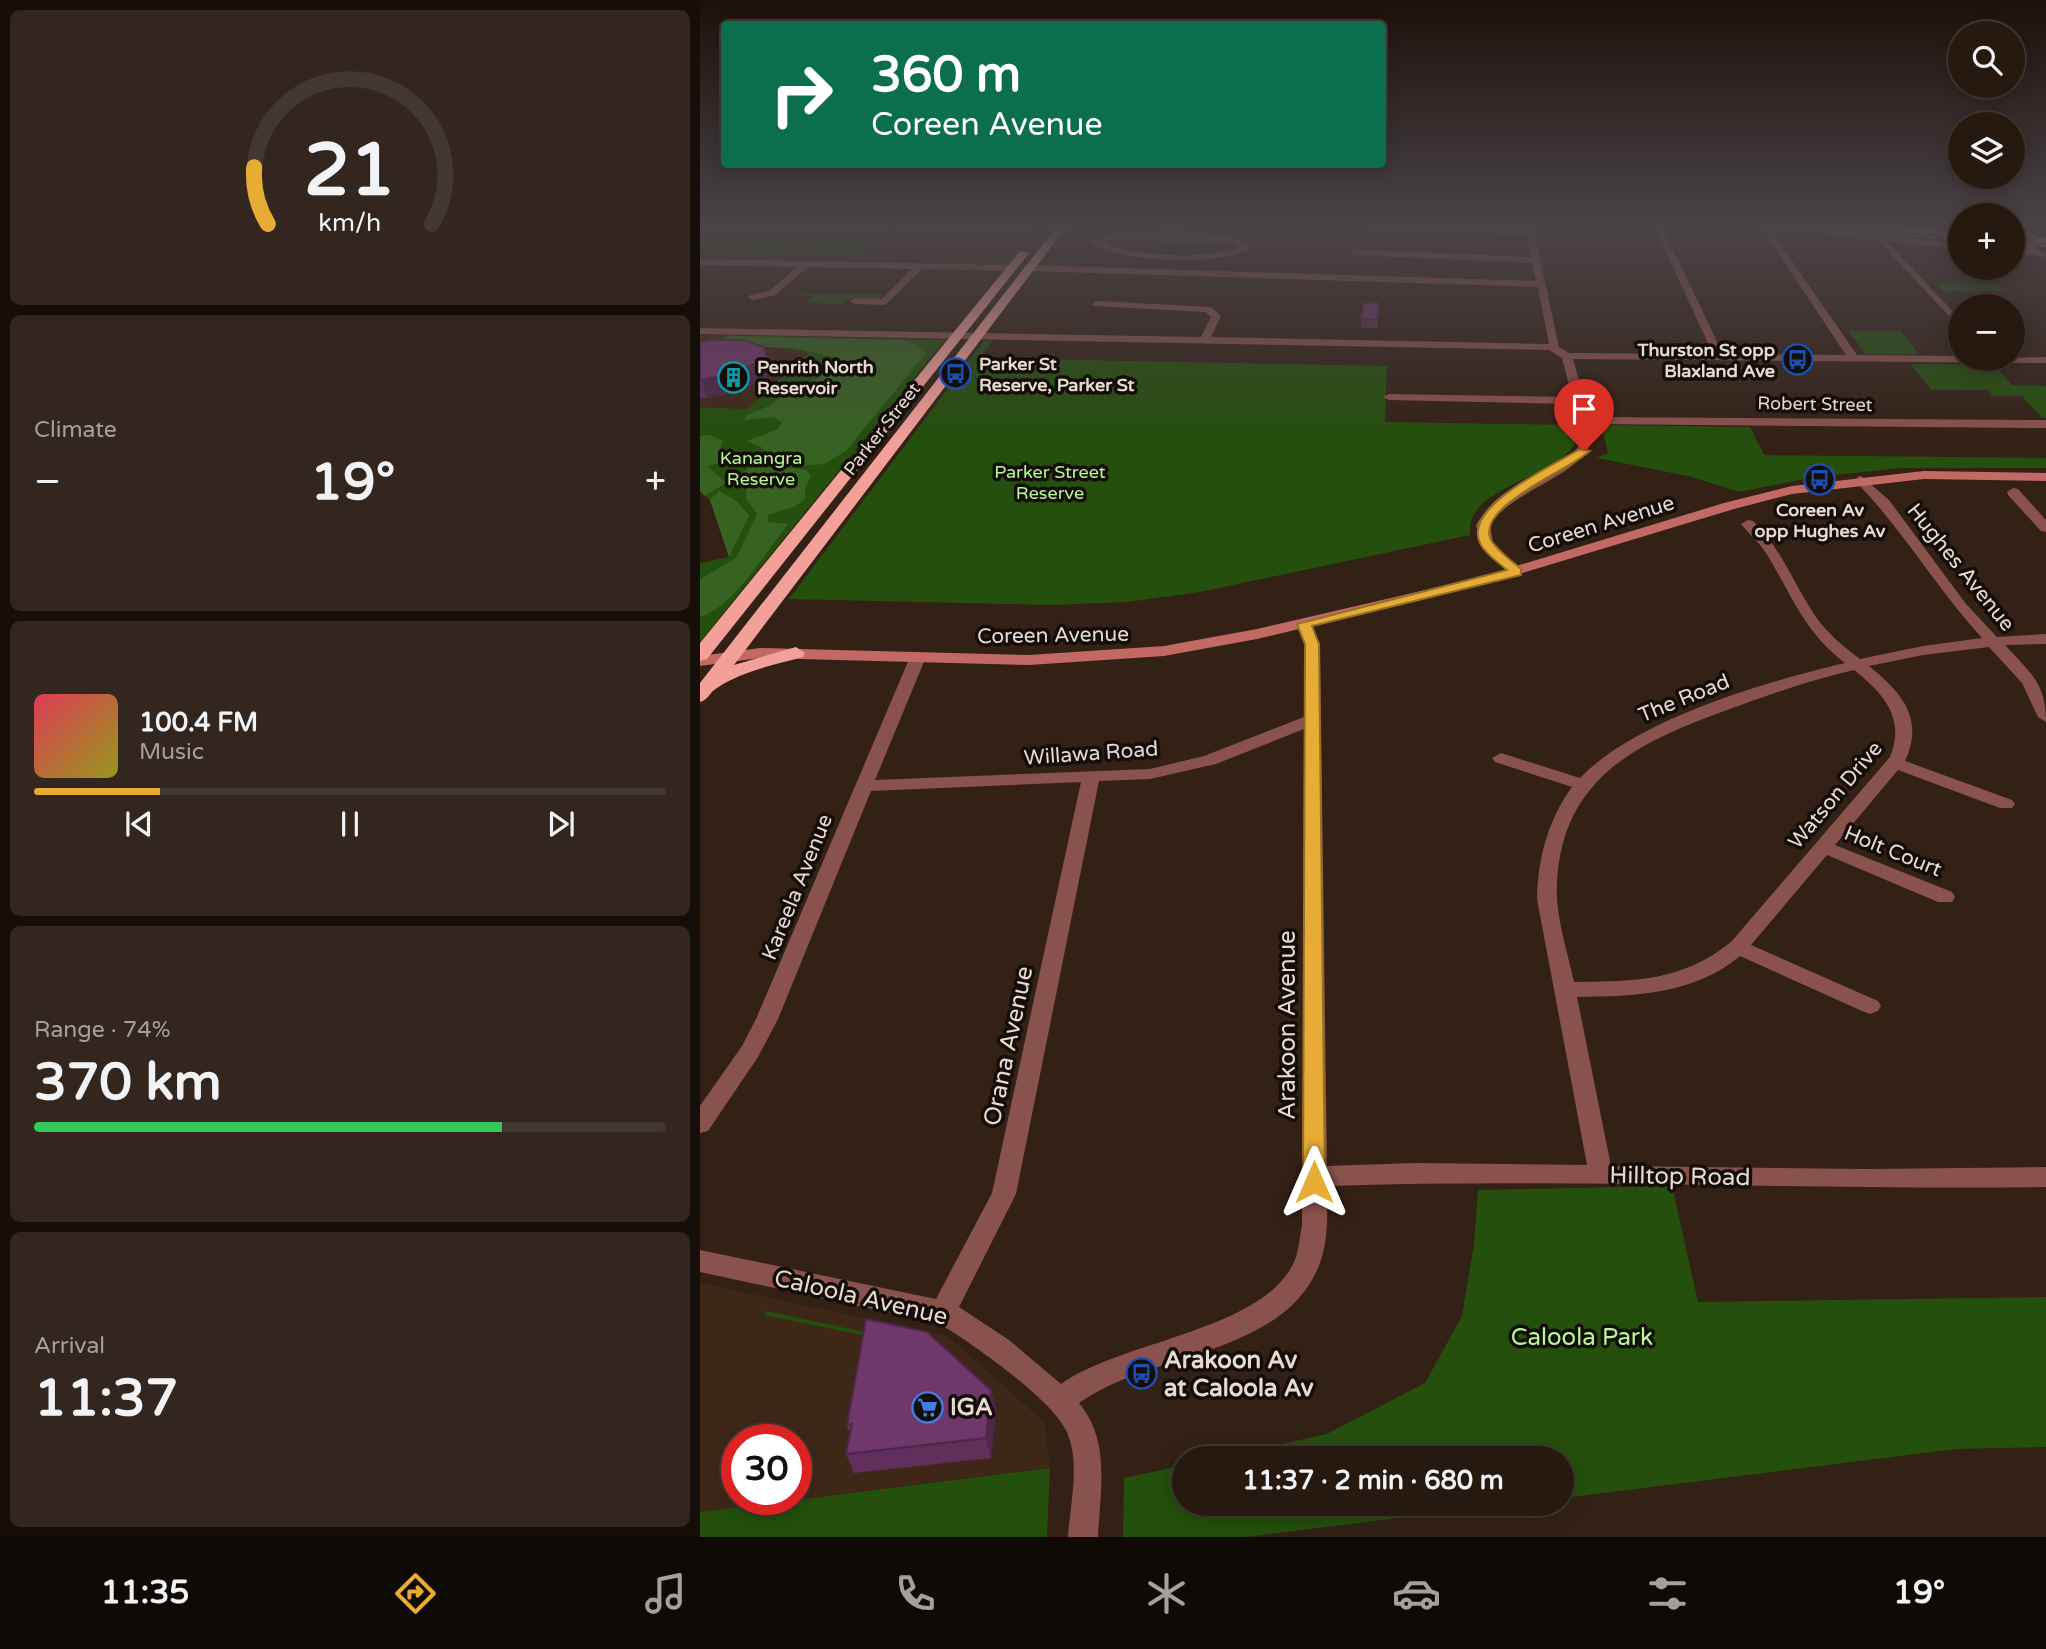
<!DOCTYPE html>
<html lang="en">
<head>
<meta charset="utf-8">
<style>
	body { margin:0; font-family:"Varela Round",sans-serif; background:#32261e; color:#f1f3f6; height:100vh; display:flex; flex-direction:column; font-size:26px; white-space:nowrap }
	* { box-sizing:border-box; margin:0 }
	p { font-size:23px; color:#a4a09f }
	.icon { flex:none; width:38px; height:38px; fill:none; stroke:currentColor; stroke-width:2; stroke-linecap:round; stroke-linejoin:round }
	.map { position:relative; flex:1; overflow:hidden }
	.details { display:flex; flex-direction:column; gap:10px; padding:10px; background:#150e09; width:700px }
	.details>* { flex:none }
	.top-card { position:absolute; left:21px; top:21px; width:665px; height:147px; border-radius:7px; box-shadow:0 4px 18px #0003,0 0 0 2px #423830; background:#0b6e4f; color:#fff; overflow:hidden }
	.tools { position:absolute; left:1248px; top:21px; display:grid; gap:14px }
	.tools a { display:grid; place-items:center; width:77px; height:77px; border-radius:50%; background:#261910; box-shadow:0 4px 18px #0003,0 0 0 2px #423830; font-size:35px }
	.speed { position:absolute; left:21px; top:1424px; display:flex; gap:14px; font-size:35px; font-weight:700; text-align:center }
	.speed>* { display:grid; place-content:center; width:91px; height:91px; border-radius:50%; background:#261910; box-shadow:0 4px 18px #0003,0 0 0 2px #423830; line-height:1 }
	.speed .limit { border:10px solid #d22; background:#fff; color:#111 }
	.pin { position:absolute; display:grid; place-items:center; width:60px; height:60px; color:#fff; margin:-72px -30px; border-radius:50% 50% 50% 0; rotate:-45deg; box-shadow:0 0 7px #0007 }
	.pin .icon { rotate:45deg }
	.me { position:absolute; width:77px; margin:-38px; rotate:0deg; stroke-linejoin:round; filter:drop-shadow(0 0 5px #0008) }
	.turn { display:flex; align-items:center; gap:24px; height:147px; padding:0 35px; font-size:32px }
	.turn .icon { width:91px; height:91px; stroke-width:2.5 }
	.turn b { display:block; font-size:49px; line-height:60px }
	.big { font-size:52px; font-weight:800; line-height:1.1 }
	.details .card { flex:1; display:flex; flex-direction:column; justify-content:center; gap:10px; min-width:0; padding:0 24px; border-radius:10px; background:#32261e }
	.details .dial { align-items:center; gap:0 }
	.dial svg { height:182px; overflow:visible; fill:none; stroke:#423830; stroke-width:7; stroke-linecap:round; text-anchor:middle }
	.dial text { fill:#f1f3f6; stroke:none }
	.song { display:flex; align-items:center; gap:21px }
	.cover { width:84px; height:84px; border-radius:10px; background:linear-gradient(135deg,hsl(350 70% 55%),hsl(60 70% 35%)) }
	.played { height:7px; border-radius:4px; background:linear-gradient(90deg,#e6ac36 20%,#423830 20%) }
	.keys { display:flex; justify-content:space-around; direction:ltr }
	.heat { display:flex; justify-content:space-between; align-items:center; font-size:38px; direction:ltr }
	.charge { height:10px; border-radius:5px; background:linear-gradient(90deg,#34c759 74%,#423830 0) }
	.trip { position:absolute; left:472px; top:1446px; width:402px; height:70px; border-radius:35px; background:#261910; box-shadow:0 4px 18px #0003,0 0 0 2px #423830; font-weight:800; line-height:70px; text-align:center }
	.tabs { display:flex; height:112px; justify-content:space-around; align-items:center; background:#0f0a06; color:#a4a09f }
	.tabs .icon { width:49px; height:49px }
	.tabs .current { color:#e6ac36 }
	.tabs b { font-size:32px; color:#f1f3f6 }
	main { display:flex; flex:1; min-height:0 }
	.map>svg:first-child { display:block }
	.built { fill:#3f2718; fill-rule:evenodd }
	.green { fill:#244f0c }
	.forest { fill:#366321 }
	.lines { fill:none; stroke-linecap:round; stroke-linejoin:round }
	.street { fill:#8a524d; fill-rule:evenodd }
	.secondary { fill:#c26963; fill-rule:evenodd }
	.highway { fill:#f3a099; fill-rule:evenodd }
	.rail { stroke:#bdb0a7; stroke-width:2.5; stroke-dasharray:7 7; stroke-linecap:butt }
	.secondary-bridge { stroke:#c26963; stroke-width:10 }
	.wall { fill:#602f5c }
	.shaded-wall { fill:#4e264b }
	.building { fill:#70376b; stroke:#4e264b; stroke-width:2 }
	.route { fill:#e6ac36; stroke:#967023; stroke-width:2 }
	.labels { text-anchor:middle; stroke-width:7; stroke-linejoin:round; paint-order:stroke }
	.far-poi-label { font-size:18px; font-weight:bold; fill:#e6dad2; stroke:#150d08; text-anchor:start }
	.far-street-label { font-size:18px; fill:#e6dad2; stroke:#150d08 }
	.far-park-label { font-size:18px; fill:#b6f89b; stroke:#150d08 }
	.street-label { font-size:21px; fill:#e6dad2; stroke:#150d08 }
	.near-street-label { font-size:24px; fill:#e6dad2; stroke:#150d08 }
	.near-park-label { font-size:24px; fill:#b6f89b; stroke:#150d08 }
	.near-poi-label { font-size:24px; font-weight:bold; fill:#e6dad2; stroke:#150d08; text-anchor:start }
</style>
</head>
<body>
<main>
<section class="details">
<div class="card dial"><svg viewBox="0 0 100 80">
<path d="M14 69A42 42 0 1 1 86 69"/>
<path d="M14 69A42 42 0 0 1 8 44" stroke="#e6ac36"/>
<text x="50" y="56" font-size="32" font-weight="700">21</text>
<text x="50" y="72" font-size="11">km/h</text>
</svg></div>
<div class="card"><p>Climate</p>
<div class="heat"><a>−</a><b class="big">19°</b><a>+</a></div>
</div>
<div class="card">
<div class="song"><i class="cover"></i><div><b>100.4 FM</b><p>Music</p></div></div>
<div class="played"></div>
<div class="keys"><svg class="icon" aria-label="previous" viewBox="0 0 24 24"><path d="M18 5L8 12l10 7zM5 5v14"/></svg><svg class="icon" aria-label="pause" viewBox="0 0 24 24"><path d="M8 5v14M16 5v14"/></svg><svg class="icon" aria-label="next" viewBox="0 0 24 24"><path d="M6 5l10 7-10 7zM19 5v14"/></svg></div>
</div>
<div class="card"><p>Range · 74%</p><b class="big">370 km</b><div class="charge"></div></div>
<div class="card"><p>Arrival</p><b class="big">11:37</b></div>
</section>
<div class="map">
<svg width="1346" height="1537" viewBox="0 0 1346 1537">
	<rect width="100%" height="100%" fill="#332116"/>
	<!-- built -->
	<g class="built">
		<path d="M0,226H339L307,264L0,259Z"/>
		<path d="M1096,226H1157L1260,235V243Z"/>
		<path d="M1095,232L1143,237L1151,247H1106Z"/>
		<path d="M0,335H25L8,350L72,347L108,352L47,409L0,407Z"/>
		<path d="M0,1283L248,1336L345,1423L350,1468L0,1512ZM37,1440H96V1500H37Z"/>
	</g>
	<!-- green -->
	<g class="green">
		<path d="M0,226H120L80,255L9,254L13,250L0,254Z"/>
		<path d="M127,226H196L158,256L88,255Z"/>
		<path d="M460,235L533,242L475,245L417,237Z"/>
		<path d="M1236,283L1296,284L1304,291H1243Z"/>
		<path d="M83,293L185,295L176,300L147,299L142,304L106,303L113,296Z"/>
		<path d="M1149,331H1201L1219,354H1165Z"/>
		<path d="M25,335L245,340L0,642V563L29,557L10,500L0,491V407L47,409L108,353C75,345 39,344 6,351Z"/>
		<path d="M287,341H292L280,358L687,366L685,422L874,425L876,441C859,480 765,484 770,535L500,592L427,602L353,605L89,599L283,342Z"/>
		<path d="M1211,364L1294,365L1312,385L1346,386V418H1342L1322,396H1293L1288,390H1231Z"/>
		<path d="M901,425L1050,427L1064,455L1346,458V468H1202L1114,477L1039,492L992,477L897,458L908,453Z"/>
		<path d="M972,1186L998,1302L1346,1297V1447L1256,1449L863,1498V1458H518L627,1434L725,1383L762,1316L774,1244L778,1190Z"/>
		<path d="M66,1311L236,1347L234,1350L64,1315Z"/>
		<path d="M485,1465V1503H820L546,1537H423L424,1478Z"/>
		<path d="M350,1468L347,1537H0V1512Z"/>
	</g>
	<!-- forest -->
	<g class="forest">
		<path d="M28,336L202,340L216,344L226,353L146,451L124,464L89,467L106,470L111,476L105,488V499L96,506L68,515V522L88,524C66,552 34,606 0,617V579L36,558L57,514L46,498V479L40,474L68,455L61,447L47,441L78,429L82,422L73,417L43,420L47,415L69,406L86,393L120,377L135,363L134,357L93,348L42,346L25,341Z"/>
		<path d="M10,435L23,441L21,448L39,452L42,458L7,466L26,483L5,496L0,491V436Z"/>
		<path d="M19,491L38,502L49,516L29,557L10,500Z"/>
	</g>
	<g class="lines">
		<!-- street -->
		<g class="street">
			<path d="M666,226L826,230L825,226H833L859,347L869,353L1013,354L954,226H962L1023,354L1146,355L1060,226H1092L1260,243V249L1187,242L1260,319V328L1178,240L1070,229L1157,355L1260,356V359L1346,357V363L873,359L889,417L1346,420V428L891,424C904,472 813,486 790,525L793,542L823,572L816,576L811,575L781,546L776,525C783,514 790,504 801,496C820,483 881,462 882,436C882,427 876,413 874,404L689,400L683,397L689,394L872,397L862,358L849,350L0,334V328L501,337L511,317L505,312L394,306L392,304L397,301L511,307L521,316L511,337L849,344L838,287L330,271L325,268L330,265L836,281L832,263L654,255L650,252L654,249L831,257L827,235L670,229Z"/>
			<path d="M480,231L534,237L552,247C525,267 416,263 390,242L413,233ZM480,237L532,242L541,247C510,260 431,257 402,242L414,239Z"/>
			<path d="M1312,249L1332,254L1328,257L1312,255Z"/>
			<path d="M0,259L312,265L317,268L312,271L222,269L185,305L155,304L150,301L155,298L182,299L212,269L108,267L75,295L53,300L48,297L50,295L69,291L97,267L0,265Z"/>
			<path d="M1161,476L1189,500L1266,604L1297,637L1346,634V644L1305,645C1330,673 1346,682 1346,722L1338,717L1322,683L1289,647L1223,655L1169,666C1201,692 1225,718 1205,761L1312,800L1315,804L1312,808H1300L1198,770L1135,845L1252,892L1255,897L1252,902H1238L1127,855L1051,945L1178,1001L1181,1006L1178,1011L1170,1014L1162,1011L1040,956C993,995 935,996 877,997L911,1166L1166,1169L1346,1167V1187C1106,1190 866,1178 627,1186C627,1210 629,1236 621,1260C589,1356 450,1351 379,1403C411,1441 400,1491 398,1537H368C370,1506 380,1465 368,1435C356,1402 279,1349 248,1329L238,1323L0,1272V1250L236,1299L292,1193L381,782L171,791L78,1019L58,1057L8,1131L0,1133V1106L42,1046L56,1019L210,657L218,652L226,657L175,780L450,769L504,756L604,717V644L596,624L604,619L609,621L620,644L627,1166L715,1163L887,1165L837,899C838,858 848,820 872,787L795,762L792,758L801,753L880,778C937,719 1065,682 1145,663C1103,631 1092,595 1066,553C1059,542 1049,534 1041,524L1048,520L1053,521C1082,549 1094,585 1116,617C1128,634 1144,647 1160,659L1223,646L1282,638C1237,589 1203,530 1157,483V477ZM1154,670C1183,693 1206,718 1190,757L1031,942C981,982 935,981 874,982C867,950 855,915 857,883C862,777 939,742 1027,710C1068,695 1111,680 1154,670ZM604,729L602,1225C600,1235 599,1247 596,1257C570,1330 422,1340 361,1384L309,1340L259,1307L316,1194L399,781L450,779L516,764Z"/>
			<path d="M1313,488L1318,489L1346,520V532L1341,531L1308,495L1307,492Z"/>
		</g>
		<!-- secondary -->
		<g class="secondary">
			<path d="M1320,226H1328L1333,240H1327Z"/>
			<path d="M1334,247L1346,255L1342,257L1321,252Z"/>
			<path d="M1224,471L1346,473V481L1224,479L1092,494L1034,509L786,584L557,639L464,656L329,665L60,658L0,666V656L60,648L329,655L464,646L557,629L777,578L1024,503L1092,486Z"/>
		</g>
		<!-- highway -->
		<g class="highway">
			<path d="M357,226H367L34,665L96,647L105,653L103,657C74,665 42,671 17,688C9,692 10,699 0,702V683Z"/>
			<path d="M1169,226L1260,231V237L1174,229Z"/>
			<path d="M1312,235L1346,238V244L1312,241Z"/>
			<path d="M320,251L329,253L7,659L0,661V643Z"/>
		</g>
		<!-- rail -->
		<g class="rail">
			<path d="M1117,226L1260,240"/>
			<path d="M1312,243L1346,246"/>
		</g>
		<!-- secondary-bridge -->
		<path class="secondary-bridge" d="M1330,238L1332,248"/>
	</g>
	<!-- wall -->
	<g class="wall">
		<path d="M679,311L677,328H661V319Z"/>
		<path d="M0,342L71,374L41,391L7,398H0Z"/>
		<path d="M291,1390L296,1409L291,1458L154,1473L146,1454L150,1434L147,1425Z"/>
	</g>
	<!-- shaded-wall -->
	<g class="shaded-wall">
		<path d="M67,357L71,374L41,391L7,398L2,380Z"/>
		<path d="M291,1390L296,1409L291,1458L286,1438Z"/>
	</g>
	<!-- building -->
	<g class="building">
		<path d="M664,303H679L677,320L661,319Z"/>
		<path d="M12,340H43L64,347L67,357L37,373L0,380V342Z"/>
		<path d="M166,1319L227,1332L291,1390L286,1438L146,1454L152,1424L147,1425Z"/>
	</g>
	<!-- sky -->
	<linearGradient id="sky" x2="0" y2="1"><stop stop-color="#1c120c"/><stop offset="0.51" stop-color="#4a4347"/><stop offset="1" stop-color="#4a4347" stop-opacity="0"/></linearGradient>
	<rect width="1346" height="441" fill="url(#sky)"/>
	<!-- route -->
	<path class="route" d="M880,449L890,451C870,470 768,509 793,543C800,553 812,561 821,569V575L612,626L619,644L625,1182L622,1188L614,1191L606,1188L603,1182L605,644L597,624L807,570C799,563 784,553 780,543C762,506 854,465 880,449Z"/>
	<!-- icons -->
	<defs>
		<symbol id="bus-ring" viewBox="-11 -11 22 22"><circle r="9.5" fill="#150d08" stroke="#1a4fb4" stroke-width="1.5"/><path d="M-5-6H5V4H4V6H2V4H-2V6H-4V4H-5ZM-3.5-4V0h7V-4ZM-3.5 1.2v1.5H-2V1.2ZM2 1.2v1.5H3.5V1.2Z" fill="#1a4fb4"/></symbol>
		<symbol id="building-ring" viewBox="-11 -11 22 22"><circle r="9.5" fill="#150d08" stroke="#0f9aa8" stroke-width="1.5"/><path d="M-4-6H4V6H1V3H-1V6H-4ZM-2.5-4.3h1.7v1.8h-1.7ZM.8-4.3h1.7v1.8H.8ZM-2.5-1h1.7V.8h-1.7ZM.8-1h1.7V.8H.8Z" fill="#0f9aa8"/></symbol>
		<symbol id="supermarket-ring" viewBox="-11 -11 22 22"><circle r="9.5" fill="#150d08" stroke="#3f7fe0" stroke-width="1.5"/><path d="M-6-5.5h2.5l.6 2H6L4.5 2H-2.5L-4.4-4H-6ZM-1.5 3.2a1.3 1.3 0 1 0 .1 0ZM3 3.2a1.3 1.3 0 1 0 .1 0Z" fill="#3f7fe0"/></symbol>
	</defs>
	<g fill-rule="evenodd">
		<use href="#bus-ring" x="1080" y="342" width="35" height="35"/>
		<use href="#bus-ring" x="238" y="356" width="35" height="35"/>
		<use href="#building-ring" x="16" y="360" width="35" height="35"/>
		<use href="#bus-ring" x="1102" y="462" width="35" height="35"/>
		<use href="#bus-ring" x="424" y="1356" width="35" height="35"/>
		<use href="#supermarket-ring" x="210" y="1390" width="35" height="35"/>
	</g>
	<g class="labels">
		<!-- far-poi labels -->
		<g class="far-poi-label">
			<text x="1075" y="356" text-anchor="end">Thurston St opp<tspan x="1075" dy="21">Blaxland Ave</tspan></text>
			<text x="279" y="370">Parker St<tspan x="279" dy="21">Reserve, Parker St</tspan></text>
			<text x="57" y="373">Penrith North<tspan x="57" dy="21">Reservoir</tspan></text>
			<text x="1120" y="516" text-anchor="middle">Coreen Av<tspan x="1120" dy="21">opp Hughes Av</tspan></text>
		</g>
		<!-- far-street labels -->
		<g class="far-street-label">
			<text transform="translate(1115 404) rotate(1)" y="6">Robert Street</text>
			<text transform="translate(182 429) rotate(-52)" y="6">Parker Street</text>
		</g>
		<!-- far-park labels -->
		<g class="far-park-label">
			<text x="61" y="464">Kanangra<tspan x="61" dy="21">Reserve</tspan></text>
			<text x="350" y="478">Parker Street<tspan x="350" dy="21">Reserve</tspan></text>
		</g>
		<!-- street labels -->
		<g class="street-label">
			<text transform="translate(901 524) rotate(-17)" y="7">Coreen Avenue</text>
			<text transform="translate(1261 567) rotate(51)" y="7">Hughes Avenue</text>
			<text transform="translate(353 635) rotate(-1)" y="7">Coreen Avenue</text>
			<text transform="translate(984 698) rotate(-22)" y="7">The Road</text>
			<text transform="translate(391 753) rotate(-4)" y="7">Willawa Road</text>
			<text transform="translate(1135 795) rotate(-50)" y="7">Watson Drive</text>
			<text transform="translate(1193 851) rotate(22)" y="7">Holt Court</text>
			<text transform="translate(97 887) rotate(-68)" y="7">Kareela Avenue</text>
		</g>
		<!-- near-street labels -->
		<g class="near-street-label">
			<text transform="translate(587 1025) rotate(-90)" y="8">Arakoon Avenue</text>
			<text transform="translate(308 1046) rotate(-78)" y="8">Orana Avenue</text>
			<text transform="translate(980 1176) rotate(1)" y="8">Hilltop Road</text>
			<text transform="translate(161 1297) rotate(13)" y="8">Caloola Avenue</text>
		</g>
		<!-- near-park labels -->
		<g class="near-park-label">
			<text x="882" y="1345">Caloola Park</text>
		</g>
		<!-- near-poi labels -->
		<g class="near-poi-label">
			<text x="464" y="1368">Arakoon Av<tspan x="464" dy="28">at Caloola Av</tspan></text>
			<text x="250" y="1415">IGA</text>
		</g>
	</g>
</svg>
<div class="tools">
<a><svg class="icon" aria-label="search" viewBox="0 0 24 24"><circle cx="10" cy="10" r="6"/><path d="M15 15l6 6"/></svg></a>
<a><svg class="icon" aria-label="layers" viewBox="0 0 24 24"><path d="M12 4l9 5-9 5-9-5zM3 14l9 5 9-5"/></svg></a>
<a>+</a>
<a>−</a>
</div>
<div class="speed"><div class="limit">30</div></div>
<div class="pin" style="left:884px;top:451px;background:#d93025"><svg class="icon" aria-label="arrive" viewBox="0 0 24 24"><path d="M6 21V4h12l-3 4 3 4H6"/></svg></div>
<svg class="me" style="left:614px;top:1182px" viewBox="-20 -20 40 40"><path d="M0-17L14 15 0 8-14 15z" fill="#e6ac36" stroke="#fff" stroke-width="4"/></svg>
<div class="trip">11:37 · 2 min · 680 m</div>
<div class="top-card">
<div class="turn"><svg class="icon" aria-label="right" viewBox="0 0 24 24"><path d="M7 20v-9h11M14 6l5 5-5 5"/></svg><div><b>360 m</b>Coreen Avenue</div></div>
</div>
</div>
</main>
<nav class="tabs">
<b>11:35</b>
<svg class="icon current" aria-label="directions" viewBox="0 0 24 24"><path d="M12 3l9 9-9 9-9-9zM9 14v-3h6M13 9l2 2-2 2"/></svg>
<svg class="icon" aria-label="music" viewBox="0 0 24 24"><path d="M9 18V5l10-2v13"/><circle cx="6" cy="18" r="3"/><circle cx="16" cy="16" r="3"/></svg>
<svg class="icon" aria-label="phone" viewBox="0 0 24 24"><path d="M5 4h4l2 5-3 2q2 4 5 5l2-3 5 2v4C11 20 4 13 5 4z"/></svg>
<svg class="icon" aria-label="climate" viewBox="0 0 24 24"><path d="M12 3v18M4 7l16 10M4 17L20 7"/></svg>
<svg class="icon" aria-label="car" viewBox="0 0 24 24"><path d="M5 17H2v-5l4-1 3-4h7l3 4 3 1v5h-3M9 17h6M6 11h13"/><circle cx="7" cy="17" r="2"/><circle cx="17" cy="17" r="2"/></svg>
<svg class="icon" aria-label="filters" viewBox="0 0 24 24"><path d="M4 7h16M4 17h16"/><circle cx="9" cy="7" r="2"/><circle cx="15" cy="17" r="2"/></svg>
<b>19°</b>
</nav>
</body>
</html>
